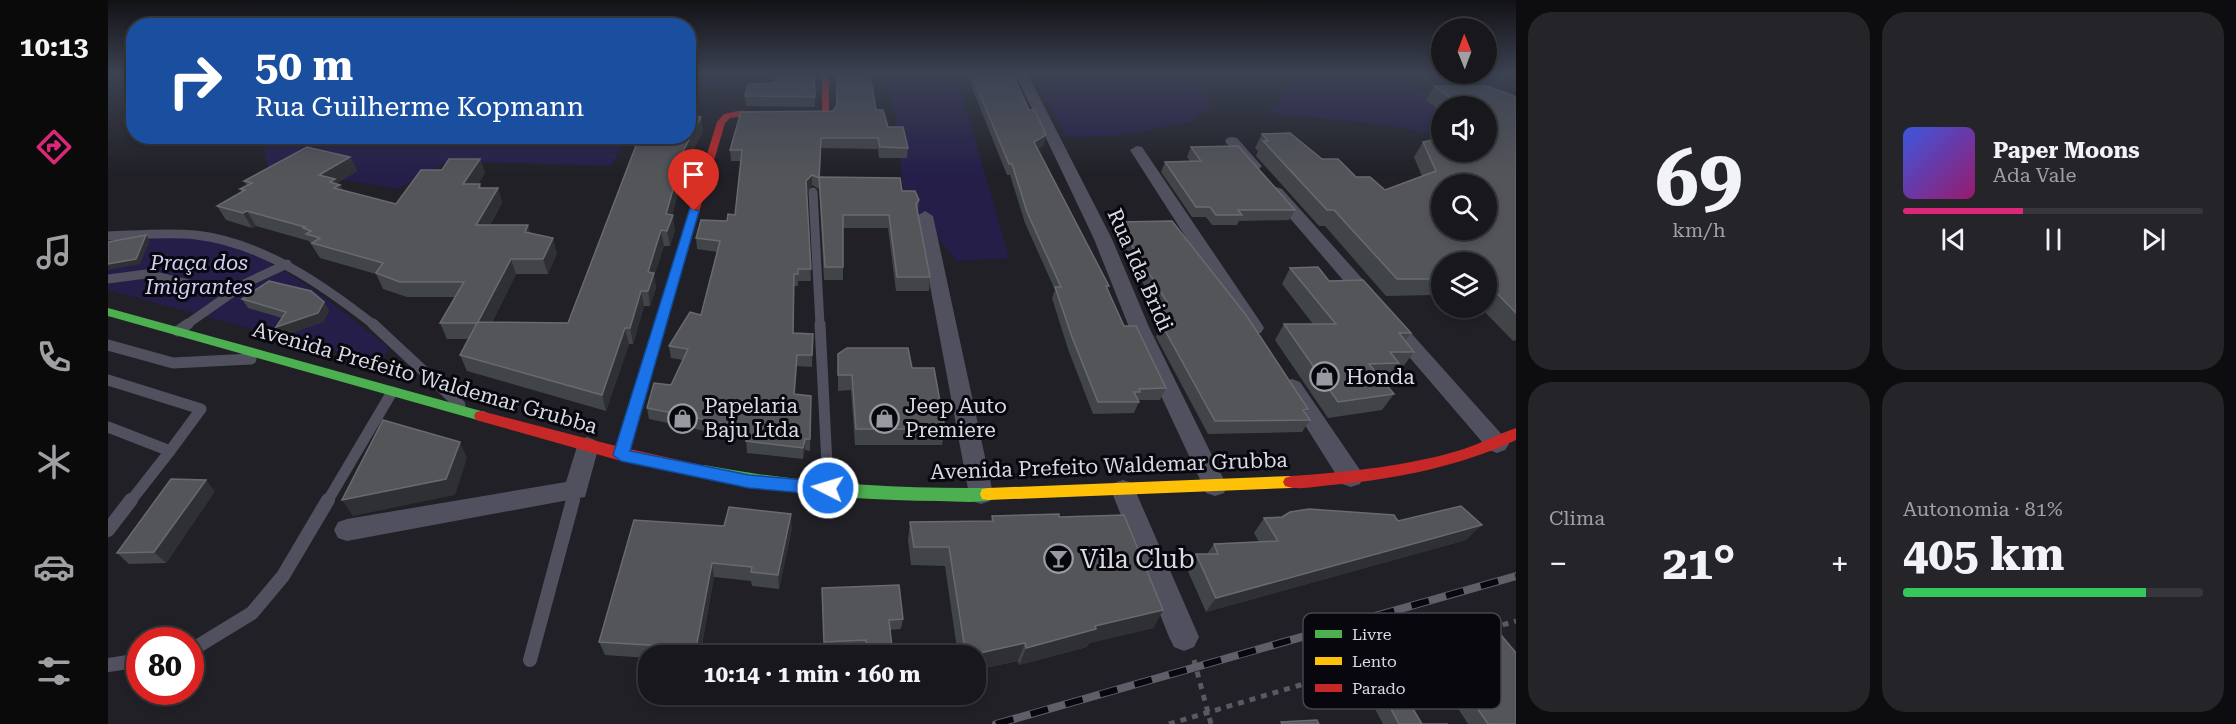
<!DOCTYPE html>
<html lang="pt">
<head>
<meta charset="utf-8">
<style>
	body { margin:0; font-family:"Roboto Serif",serif; background:#252529; color:#f1f3f6; height:100vh; display:flex; flex-direction:column; font-size:22px; white-space:nowrap }
	* { box-sizing:border-box; margin:0 }
	p { font-size:20px; color:#9fa0a3 }
	.icon { flex:none; width:33px; height:33px; fill:none; stroke:currentColor; stroke-width:2; stroke-linecap:round; stroke-linejoin:round }
	.map { position:relative; flex:1; overflow:hidden }
	.panel { display:flex; flex-direction:column; gap:12px; padding:12px; background:#0d0d0f; width:720px }
	.panel>* { flex:none }
	.top-card { position:absolute; left:18px; top:18px; width:570px; height:126px; border-radius:24px; box-shadow:0 3px 9px #0003,0 0 0 2px #36373b; background:#1a4fa0; color:#fff; overflow:hidden }
	.needle { width:39px; rotate:359deg }
	.controls { position:absolute; left:1323px; top:18px; display:grid; gap:12px }
	.controls a { display:grid; place-items:center; width:66px; height:66px; border-radius:50%; background:#18181c; box-shadow:0 3px 9px #0003,0 0 0 2px #36373b; font-size:30px }
	.speed { position:absolute; left:18px; top:627px; display:flex; gap:12px; font-size:30px; font-weight:700; text-align:center }
	.speed>* { display:grid; place-content:center; width:78px; height:78px; border-radius:50%; background:#18181c; box-shadow:0 3px 9px #0003,0 0 0 2px #36373b; line-height:1 }
	.speed .limit { border:9px solid #d22; background:#fff; color:#111 }
	.pin { position:absolute; display:grid; place-items:center; width:51px; height:51px; color:#fff; margin:-62px -26px; border-radius:50% 50% 50% 0; rotate:-45deg; box-shadow:0 0 6px #0007 }
	.pin .icon { rotate:45deg }
	.me { position:absolute; width:66px; margin:-33px; rotate:275deg; stroke-linejoin:round; filter:drop-shadow(0 0 4px #0008) }
	.turn { display:flex; align-items:center; gap:21px; height:126px; padding:0 30px; font-size:27px }
	.turn .icon { width:78px; height:78px; stroke-width:2.5 }
	.turn b { display:block; font-size:42px; line-height:51px }
	.big { font-size:45px; font-weight:700; line-height:1.1 }
	.panel .card { flex:1; display:flex; flex-direction:column; justify-content:center; gap:9px; min-width:0; padding:0 21px; border-radius:24px; background:#252529 }
	.panel .dial { align-items:center; gap:0 }
	.dial b { font-size:78px; line-height:1 }
	.song { display:flex; align-items:center; gap:18px }
	.cover { width:72px; height:72px; border-radius:9px; background:linear-gradient(135deg,hsl(230 70% 55%),hsl(320 70% 35%)) }
	.played { height:6px; border-radius:3px; background:linear-gradient(90deg,#db2777 40%,#36373b 40%) }
	.keys { display:flex; justify-content:space-around; direction:ltr }
	.heat { display:flex; justify-content:space-between; align-items:center; font-size:33px; direction:ltr }
	.charge { height:9px; border-radius:4px; background:linear-gradient(90deg,#34c759 81%,#36373b 0) }
	.panel .tiles { flex:1; display:grid; gap:12px; grid-template-columns:repeat(2,1fr) }
	.trip { position:absolute; left:530px; top:645px; width:348px; height:60px; border-radius:24px; background:#18181c; box-shadow:0 3px 9px #0003,0 0 0 2px #36373b; font-weight:700; line-height:60px; text-align:center }
	main { display:flex; flex:1; min-height:0 }
	.dock { display:flex; flex-direction:column; width:108px; justify-content:space-around; align-items:center; background:#0a0a0b; color:#9fa0a3 }
	.dock .icon { width:42px; height:42px }
	.dock .on { color:#db2777 }
	.dock b { font-size:27px; color:#f1f3f6 }
	.map>svg:first-child { display:block }
	.green { fill:#241e49 }
	.lines { fill:none; stroke-linecap:round; stroke-linejoin:round }
	.path { stroke:#5a5963; stroke-width:5; stroke-dasharray:6 6; stroke-linecap:butt }
	.lane-far2 { stroke:#51505e; stroke-width:9 }
	.lane-far1 { stroke:#51505e; stroke-width:11 }
	.lane { stroke:#51505e; stroke-width:14 }
	.street { fill:#51505e; fill-rule:evenodd }
	.fast { fill:#4caf50; fill-rule:evenodd }
	.slow { fill:#ffc107; fill-rule:evenodd }
	.jam { fill:#c62828; fill-rule:evenodd }
	.rail-casing { stroke:#5f5e69; stroke-width:8 }
	.rail { stroke:#07070d; stroke-width:6; stroke-dasharray:18; stroke-linecap:butt }
	.wall { fill:#424548 }
	.shaded-wall { fill:#2e3033 }
	.building { fill:#535559; stroke:#686a6f; stroke-width:1.5; fill-rule:evenodd }
	.route { fill:#1a73e8; stroke:#114b97; stroke-width:1.5 }
	.labels { text-anchor:middle; stroke-width:6; stroke-linejoin:round; paint-order:stroke }
	.park-label { font-size:21px; font-style:italic; fill:#cfcef5; stroke:#07070d }
	.street-label { font-size:21px; fill:#dadae5; stroke:#07070d }
	.poi-label { font-size:21px; fill:#dadae5; stroke:#07070d; text-anchor:start }
	.near-poi-label { font-size:26px; fill:#dadae5; stroke:#07070d; text-anchor:start }
	.key { fill:#07070d; stroke:#46464e; stroke-width:1.5 }
	.key-label { font-size:16px; fill:#dadae5 }
</style>
</head>
<body>
<main>
<nav class="dock">
<b>10:13</b>
<svg class="icon on" aria-label="directions" viewBox="0 0 24 24"><path d="M12 3l9 9-9 9-9-9zM9 14v-3h6M13 9l2 2-2 2"/></svg>
<svg class="icon" aria-label="music" viewBox="0 0 24 24"><path d="M9 18V5l10-2v13"/><circle cx="6" cy="18" r="3"/><circle cx="16" cy="16" r="3"/></svg>
<svg class="icon" aria-label="phone" viewBox="0 0 24 24"><path d="M5 4h4l2 5-3 2q2 4 5 5l2-3 5 2v4C11 20 4 13 5 4z"/></svg>
<svg class="icon" aria-label="climate" viewBox="0 0 24 24"><path d="M12 3v18M4 7l16 10M4 17L20 7"/></svg>
<svg class="icon" aria-label="car" viewBox="0 0 24 24"><path d="M5 17H2v-5l4-1 3-4h7l3 4 3 1v5h-3M9 17h6M6 11h13"/><circle cx="7" cy="17" r="2"/><circle cx="17" cy="17" r="2"/></svg>
<svg class="icon" aria-label="filters" viewBox="0 0 24 24"><path d="M4 7h16M4 17h16"/><circle cx="9" cy="7" r="2"/><circle cx="15" cy="17" r="2"/></svg>
</nav>
<div class="map">
<svg width="1408" height="724" viewBox="0 0 1408 724">
	<rect width="100%" height="100%" fill="#202026"/>
	<!-- green -->
	<g class="green">
		<path d="M581,73H634L630,81L581,87Z"/>
		<path d="M773,73H848L901,258L849,261L796,197L786,106Z"/>
		<path d="M923,73H1083L1104,104L1083,122L1008,136L959,137Z"/>
		<path d="M1169,73H1295L1333,110V136L1286,126L1161,113L1186,78Z"/>
		<path d="M154,137H519L503,166L341,161L290,189L160,168Z"/>
		<path d="M81,237C158,246 214,296 274,342L279,346L280,352L275,357L255,359L0,290V238Z"/>
	</g>
	<g class="lines">
		<!-- path -->
		<g class="path">
			<path d="M1086,660L1103,724"/>
			<path d="M1061,724L1408,621"/>
		</g>
		<!-- lane-far2 -->
		<g class="lane-far2">
			<path d="M705,192L712,325"/>
			<path d="M0,236C29,235 59,232 88,235C155,243 215,285 266,325"/>
			<path d="M0,279L38,274L122,294"/>
			<path d="M78,325L138,283L179,264"/>
		</g>
		<!-- lane-far1 -->
		<g class="lane-far1">
			<path d="M265,324L352,405"/>
			<path d="M712,324L720,485"/>
			<path d="M70,331L80,324"/>
			<path d="M0,345L65,363L143,359"/>
			<path d="M0,380L93,409L62,451"/>
			<path d="M0,427L62,451L22,502"/>
			<path d="M219,502L284,392"/>
			<path d="M465,502L468,490"/>
		</g>
		<!-- lane -->
		<g class="lane">
			<path d="M0,530L23,500"/>
			<path d="M82,648L90,646L144,613L175,576L220,500"/>
			<path d="M422,660L465,500"/>
			<path d="M0,665L32,660"/>
		</g>
		<!-- street -->
		<g class="street">
			<path d="M907,73H919L1004,239L1041,327L1119,486L1116,493L1107,496L1098,493L1095,486L1021,327L986,239Z"/>
			<path d="M1124,137L1129,138L1151,163L1154,166L1151,169H1141L1119,144L1117,141L1119,138Z"/>
			<path d="M1029,146L1034,147L1153,323L1156,328L1153,333H1139L1022,150Z"/>
			<path d="M1168,187L1174,189L1397,438L1401,444L1397,450L1389,453L1381,450L1162,195L1160,192Z"/>
			<path d="M817,211L825,216L885,494L882,501L873,504L864,501L861,494L809,216Z"/>
			<path d="M1184,379L1192,382L1252,470L1255,477L1252,484L1243,487L1234,484L1173,387L1176,382Z"/>
			<path d="M479,437L487,440L491,446L477,497L239,541L230,538L226,530L230,522L239,519L458,482L471,440Z"/>
			<path d="M1015,480L1024,483L1027,490L1091,637L1086,647L1076,651L1066,647L1061,637L1003,490L1006,483Z"/>
		</g>
		<!-- fast -->
		<g class="fast">
			<path d="M0,308L373,411L378,412L380,416L378,420L373,421L0,316Z"/>
			<path d="M596,465C690,483 784,489 880,488L886,489L888,494L886,499C869,504 848,501 831,501C772,500 712,497 653,488C632,484 611,482 590,475L588,471L590,467Z"/>
		</g>
		<!-- slow -->
		<path class="slow" d="M1183,476L1189,478L1191,482L1189,486L1183,488L880,500L874,499L872,494L874,489L880,488Z"/>
		<!-- jam -->
		<g class="jam">
			<path d="M714,76L721,78V117H630L622,118L617,123L522,449L602,467L604,471L602,475L596,477L513,461L368,420L366,416L368,412L373,411L508,446L609,122L616,114L630,111L714,112Z"/>
			<path d="M1408,428V440C1350,467 1287,479 1224,485C1209,486 1191,491 1177,486L1175,482L1177,478L1183,476C1241,472 1301,466 1356,449C1374,443 1390,434 1408,428Z"/>
		</g>
		<defs>
			<path id="rail" d="M888,724L1408,576"/>
		</defs>
		<!-- rail casing -->
		<use href="#rail" class="rail-casing"/>
		<!-- rail -->
		<use href="#rail" class="rail"/>
	</g>
	<!-- wall -->
	<g class="wall">
		<path d="M722,73H759L768,110L780,127L800,148L799,158H771L770,149L713,148L712,177L794,191L811,200L810,212L822,277L821,291H788L780,228H735V280H716L711,185V189L704,185L699,192L703,281H690V286H686L685,333L705,334L704,367L689,366L687,394L703,396L702,451L697,450L695,459L639,453L638,440L541,419L539,408L563,385L575,360L563,358L561,346L593,315L609,252L589,249L588,238L619,221L627,215L633,161H623L622,150L725,111L729,106L728,78Z"/>
		<path d="M858,73H904L936,145L930,149L1001,286L999,290L1016,326L1058,388L1052,400H1030L1031,402L1026,413L985,414L960,349L944,298L947,290L917,223L902,175H899Z"/>
		<path d="M706,76L707,107L638,106L637,96L667,83Z"/>
		<path d="M1326,86L1408,97V340L1405,341L1373,308H1378V262H1334V300L1328,295L1278,296L1217,226H1211L1148,156L1150,151L1147,148L1154,134L1214,159L1248,177L1277,190L1314,176L1306,157L1315,142L1378,152V106H1334V112L1318,100Z"/>
		<path d="M593,117L595,131L575,170V176L564,215L567,230L562,246H556L546,276L548,288L542,306H536L525,344H521L498,411L359,371L352,355L361,339H339L332,323L347,297H299L275,289L268,274L212,258L201,241L148,226L144,228L118,220L109,206L134,192L132,189L139,186L136,181L242,157L249,171L229,183L232,185L235,190L288,204L334,170L372,159L377,173L370,184L374,188H390L394,203L382,225L423,233L449,253L440,274H408L384,322L460,323Z"/>
		<path d="M1083,147L1187,210L1181,220L1131,221L1129,225H1104L1098,217H1084L1053,172L1057,162L1082,161L1079,157Z"/>
		<path d="M1009,222L1200,409L1197,413L1202,420L1194,432L1100,434L1048,337L1053,326L1046,314L1049,306L1005,234Z"/>
		<path d="M1182,268L1221,281L1303,333L1297,341L1306,352L1294,368H1288L1280,380H1274L1286,394L1274,410L1220,418L1167,340L1176,324H1205L1174,284Z"/>
		<path d="M134,299L216,302L221,311L215,322L174,336V318L140,308Z"/>
		<path d="M730,354L804,368L837,429L834,445H747L743,390L730,391Z"/>
		<path d="M107,491L58,563L21,564L9,553Z"/>
		<path d="M884,516L951,517L1055,610L1045,628L981,643L979,647L911,665L910,661L867,670V656H850L837,566L803,565L800,540L802,522L883,521Z"/>
		<path d="M1156,518L1290,521L1358,540L1098,612L1079,569L1088,554H1099L1106,544L1151,542L1146,533Z"/>
		<path d="M616,526L684,528L671,589L644,586L643,581L606,577L592,656H540V658L497,655L491,642Z"/>
		<path d="M714,588L795,619L793,629L782,630L785,656H757V651L716,652Z"/>
		<path d="M1323,656L1408,724H1360L1339,691L1328,692L1312,666Z"/>
		<path d="M1268,680L1314,724H1340H1275L1257,690Z"/>
	</g>
	<!-- shaded-wall -->
	<g class="shaded-wall">
		<path d="M581,91L582,104L580,108Z"/>
		<path d="M593,117L595,131L575,170V176L560,229L558,214L570,161Z"/>
		<path d="M938,135L936,145L924,152L926,142Z"/>
		<path d="M242,157L249,171L229,183L230,186L232,185L239,199L211,175Z"/>
		<path d="M372,159L377,173L360,199L355,184Z"/>
		<path d="M704,175V185L698,192V181Z"/>
		<path d="M390,188L394,203L373,240L368,225Z"/>
		<path d="M139,211L148,226L144,228L135,213Z"/>
		<path d="M565,215L567,230L562,246L559,231Z"/>
		<path d="M420,225L425,240L417,232Z"/>
		<path d="M553,230L556,246L546,276L548,288L542,306L540,291V272Z"/>
		<path d="M38,235L42,241L32,264L0,270V264Z"/>
		<path d="M445,238L449,253L440,274L435,259Z"/>
		<path d="M403,259L408,274L376,337L370,322Z"/>
		<path d="M533,291L536,306L525,344L522,328Z"/>
		<path d="M216,302L221,311L215,322L174,336L168,327Z"/>
		<path d="M517,328L521,344L498,411L494,395Z"/>
		<path d="M689,355V366L686,406V394Z"/>
		<path d="M697,439V450L695,459V448Z"/>
		<path d="M352,442L359,458L347,495L245,516L234,500Z"/>
		<path d="M98,480L107,491L58,563L46,552Z"/>
		<path d="M683,514L684,528L671,589L670,575Z"/>
		<path d="M1374,525L1358,540L1098,612L1108,598Z"/>
		<path d="M604,563L606,577L592,656H589L588,648Z"/>
		<path d="M1055,610L1045,628L981,643L979,647L911,665L918,648L987,626Z"/>
		<path d="M917,643L910,661L867,670V656H861Z"/>
	</g>
	<!-- building -->
	<g class="building">
		<path d="M669,73H706L707,97L637,96L640,84L667,83Z"/>
		<path d="M729,73H759L763,81L768,110H775L780,127H795L800,148L772,147L770,138H713L711,178L704,175L698,181L703,269H690V274H686L685,333L705,334L704,355H689L686,394L703,396L702,439H697L695,448L638,441L639,428L539,408L546,383L563,385L580,349L561,346L582,312L593,315L612,241L588,238L593,220L619,221L620,214L627,215L634,150H622L633,112L725,111L729,105Z"/>
		<path d="M863,73H904L921,110H927L938,135L926,142L1001,286H998L1016,326H1028L1058,388L1031,389L1032,392H1026L1031,402H990L964,337L947,287H953L919,212L904,164H901Z"/>
		<path d="M1326,86H1380L1408,97V313L1381,285H1378V262H1334V279H1289L1226,210H1219L1155,141H1160L1154,134L1182,133L1214,159H1230L1248,177H1262L1277,190L1328,171L1315,142L1334,138V152H1378V128L1383,127L1378,124V106H1354ZM1334,184H1378V230H1334Z"/>
		<path d="M580,116L593,117L570,161L573,162L558,214L565,215L559,231L553,230L540,272L546,273L540,291H533L522,328H517L494,395L352,355L369,323H332L356,282H292L268,273L275,263L204,243L212,238L198,234L203,231L195,228L197,227L139,211L135,213L109,206L137,190L132,189L144,183L136,181L199,147L242,157L211,175L227,179L222,182L232,185L226,188L288,204L313,170H334L341,159H372L355,184H372L371,188H390L368,225H420L417,232L445,238L435,259H403L370,322L460,323L529,143L536,136H580Z"/>
		<path d="M1130,146L1187,210H1130L1134,215H1108L1102,207H1088L1057,162L1093,161L1083,147Z"/>
		<path d="M711,177L792,178L794,191H807L811,200L808,204L822,277H789L781,215H735V267H717Z"/>
		<path d="M1064,221L1138,315L1200,409L1195,410L1202,420L1107,421L1054,325H1065L1051,302H1059L1009,222Z"/>
		<path d="M38,235L28,259L0,264V242Z"/>
		<path d="M1210,267L1221,281L1255,280L1303,333H1291L1306,352H1282L1291,363L1261,364L1286,394L1230,402L1176,324H1228L1182,268Z"/>
		<path d="M161,281L203,291L216,302L210,313L168,327L178,312L134,299Z"/>
		<path d="M739,348H800L804,368H826L837,429H748L744,375H730V354Z"/>
		<path d="M275,420L352,442L338,479L234,500Z"/>
		<path d="M63,479L98,480L46,552L9,553Z"/>
		<path d="M1353,506L1374,525L1108,598L1088,554H1110L1106,544L1170,541L1156,518L1174,517L1182,512L1201,509L1286,515L1290,521Z"/>
		<path d="M621,507L683,514L670,575L643,572L644,567L604,563L588,648L491,642L526,520L616,526Z"/>
		<path d="M951,514V517L1016,515L1055,610L987,626L988,629L918,648L917,643L858,656L841,547H806L802,522L885,521L884,516Z"/>
		<path d="M791,585L795,619L781,620L785,656H759L758,640L716,642L714,588Z"/>
		<path d="M1393,635L1408,653V724H1380L1351,681L1340,682L1323,656Z"/>
		<path d="M1283,672L1314,724H1340H1291L1268,680Z"/>
		<path d="M1209,720L1211,724H1174L1173,722Z"/>
	</g>
	<!-- sky -->
	<linearGradient id="sky" x2="0" y2="1"><stop stop-color="#121215"/><stop offset="0.42" stop-color="#3c4252"/><stop offset="1" stop-color="#3c4252" stop-opacity="0"/></linearGradient>
	<rect width="1408" height="174" fill="url(#sky)"/>
	<!-- route -->
	<path class="route" d="M582,208L591,211L522,451L641,475L720,482L728,488L726,493L720,495L641,488L513,461L505,455Z"/>
	<!-- icons -->
	<defs>
		<symbol id="shop-ring" viewBox="-11 -11 22 22"><circle r="9.5" fill="#07070d" stroke="#9999a2" stroke-width="1.5"/><path d="M-5-2.5h2.3a2.7 3.5 0 0 1 5.4 0H5L5.5 6h-11ZM-1.5-2.5h3a1.5 2.3 0 0 0-3 0Z" fill="#9999a2"/></symbol>
		<symbol id="bar-ring" viewBox="-11 -11 22 22"><circle r="9.5" fill="#07070d" stroke="#9999a2" stroke-width="1.5"/><path d="M-6-5H6L.8 .8V4.5H3.5V6h-7V4.5H-.8V.8Z" fill="#9999a2"/></symbol>
	</defs>
	<g fill-rule="evenodd">
		<use href="#shop-ring" x="1200" y="360" width="33" height="33"/>
		<use href="#shop-ring" x="558" y="402" width="33" height="33"/>
		<use href="#shop-ring" x="760" y="402" width="33" height="33"/>
		<use href="#bar-ring" x="934" y="542" width="33" height="33"/>
	</g>
	<g class="labels">
		<!-- park labels -->
		<g class="park-label">
			<text x="91" y="270">Praça dos<tspan x="91" dy="24">Imigrantes</tspan></text>
		</g>
		<!-- street labels -->
		<g class="street-label">
			<text transform="translate(1032 270) rotate(66)" y="7">Rua Ida Bridi</text>
			<text transform="translate(317 378) rotate(16)" y="7">Avenida Prefeito Waldemar Grubba</text>
			<text transform="translate(1001 466) rotate(-2)" y="7">Avenida Prefeito Waldemar Grubba</text>
		</g>
		<!-- poi labels -->
		<g class="poi-label">
			<text x="1238" y="384">Honda</text>
			<text x="596" y="413">Papelaria<tspan x="596" dy="24">Baju Ltda</tspan></text>
			<text x="797" y="413">Jeep Auto<tspan x="797" dy="24">Premiere</tspan></text>
		</g>
		<!-- near-poi labels -->
		<g class="near-poi-label">
			<text x="972" y="568">Vila Club</text>
		</g>
	</g>
	<!-- legend -->
	<rect x="1195" y="613" width="198" height="96" rx="9" class="key"/>
	<rect x="1207" y="630" width="27" height="8" fill="#4caf50"/>
	<rect x="1207" y="657" width="27" height="8" fill="#ffc107"/>
	<rect x="1207" y="684" width="27" height="8" fill="#c62828"/>
	<g class="key-label">
		<text x="1244" y="640">Livre</text>
		<text x="1244" y="667">Lento</text>
		<text x="1244" y="694">Parado</text>
	</g>
</svg>
<div class="controls">
<a><svg class="needle" viewBox="-14 -14 28 28"><path d="M0-13l5 13h-10z" fill="#e53935"/><path d="M0 13l5-13h-10z" fill="#9fa0a3"/></svg></a>
<a><svg class="icon" aria-label="sound" viewBox="0 0 24 24"><path d="M4 9h4l5-4v14l-5-4H4zM17 9q2 3 0 6"/></svg></a>
<a><svg class="icon" aria-label="search" viewBox="0 0 24 24"><circle cx="10" cy="10" r="6"/><path d="M15 15l6 6"/></svg></a>
<a><svg class="icon" aria-label="layers" viewBox="0 0 24 24"><path d="M12 4l9 5-9 5-9-5zM3 14l9 5 9-5"/></svg></a>
</div>
<div class="speed"><div class="limit">80</div></div>
<div class="pin" style="left:586px;top:211px;background:#d93025"><svg class="icon" aria-label="arrive" viewBox="0 0 24 24"><path d="M6 21V4h12l-3 4 3 4H6"/></svg></div>
<svg class="me" style="left:720px;top:488px" viewBox="-20 -20 40 40"><circle r="17" fill="#1a73e8" stroke="#fff" stroke-width="3"/><path d="M0-11L8 9 0 5-8 9z" fill="#fff"/></svg>
<div class="trip">10:14 · 1 min · 160 m</div>
<div class="top-card">
<div class="turn"><svg class="icon" aria-label="right" viewBox="0 0 24 24"><path d="M7 20v-9h11M14 6l5 5-5 5"/></svg><div><b>50 m</b>Rua Guilherme Kopmann</div></div>
</div>
</div>
<section class="panel">
<div class="tiles">
<div class="card dial"><b>69</b><p>km/h</p></div>
<div class="card">
<div class="song"><i class="cover"></i><div><b>Paper Moons</b><p>Ada Vale</p></div></div>
<div class="played"></div>
<div class="keys"><svg class="icon" aria-label="previous" viewBox="0 0 24 24"><path d="M18 5L8 12l10 7zM5 5v14"/></svg><svg class="icon" aria-label="pause" viewBox="0 0 24 24"><path d="M8 5v14M16 5v14"/></svg><svg class="icon" aria-label="next" viewBox="0 0 24 24"><path d="M6 5l10 7-10 7zM19 5v14"/></svg></div>
</div>
<div class="card"><p>Clima</p>
<div class="heat"><a>−</a><b class="big">21°</b><a>+</a></div>
</div>
<div class="card"><p>Autonomia · 81%</p><b class="big">405 km</b><div class="charge"></div></div>
</div>
</section>
</main>
</body>
</html>
